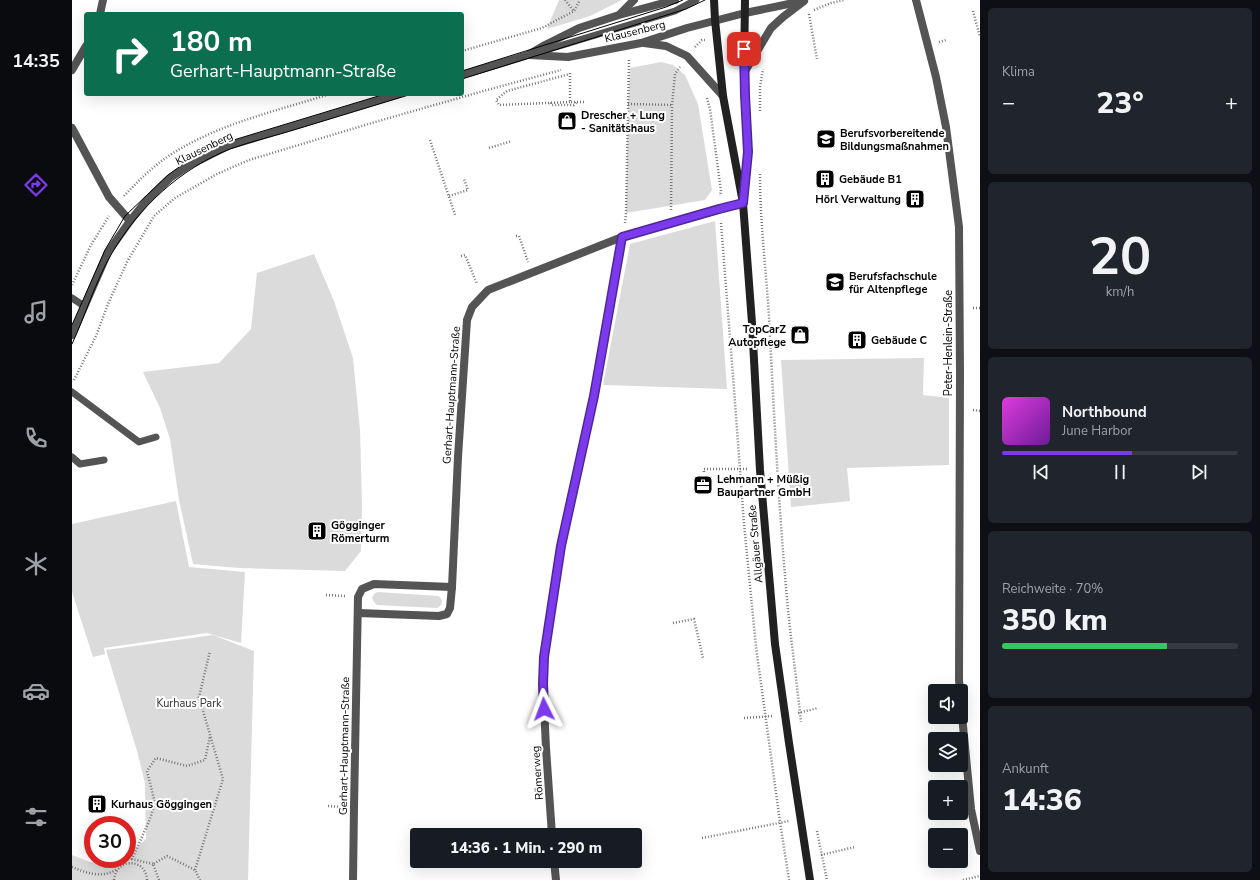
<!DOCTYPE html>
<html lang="de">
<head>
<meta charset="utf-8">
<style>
	body { margin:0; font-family:"Nunito Sans",sans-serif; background:#20242c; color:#f1f3f6; height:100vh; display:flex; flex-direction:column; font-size:15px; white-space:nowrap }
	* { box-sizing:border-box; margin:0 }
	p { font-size:13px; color:#9ea1a6 }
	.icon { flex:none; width:22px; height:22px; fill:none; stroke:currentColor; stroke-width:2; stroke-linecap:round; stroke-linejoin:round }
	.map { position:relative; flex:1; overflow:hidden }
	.panel { display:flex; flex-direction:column; gap:8px; padding:8px; background:#0d0f14; width:280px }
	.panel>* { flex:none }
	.guide { position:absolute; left:12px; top:12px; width:380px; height:84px; border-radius:4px; box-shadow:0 4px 16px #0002; background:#0b6e4f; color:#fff; overflow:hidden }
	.tools { position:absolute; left:856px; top:684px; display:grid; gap:8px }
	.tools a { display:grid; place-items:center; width:40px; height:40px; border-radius:4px; background:#171b24; box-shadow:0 4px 16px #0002; font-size:20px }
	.speed { position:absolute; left:12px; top:816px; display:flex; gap:8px; font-size:20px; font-weight:700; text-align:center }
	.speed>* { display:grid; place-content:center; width:52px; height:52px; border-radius:50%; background:#171b24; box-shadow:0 4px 16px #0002; line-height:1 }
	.speed .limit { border:6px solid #d22; background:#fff; color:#111 }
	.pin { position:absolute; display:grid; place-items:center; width:34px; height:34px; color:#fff; margin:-17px; border-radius:8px; box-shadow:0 2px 6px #0006 }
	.me { position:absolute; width:44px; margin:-22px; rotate:357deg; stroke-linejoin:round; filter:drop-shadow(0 0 3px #0008) }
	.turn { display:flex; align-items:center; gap:14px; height:84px; padding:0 20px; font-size:18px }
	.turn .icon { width:52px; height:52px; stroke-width:2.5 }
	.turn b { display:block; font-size:28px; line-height:34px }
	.big { font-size:30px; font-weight:800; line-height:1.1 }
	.panel .tile { flex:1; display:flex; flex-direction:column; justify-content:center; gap:6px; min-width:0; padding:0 14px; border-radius:6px; background:#20242c }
	.panel .dial { align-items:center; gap:0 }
	.dial b { font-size:52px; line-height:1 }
	.song { display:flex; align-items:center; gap:12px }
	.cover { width:48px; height:48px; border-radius:6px; background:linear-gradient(135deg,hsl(300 70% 55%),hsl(280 70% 35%)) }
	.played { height:4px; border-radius:2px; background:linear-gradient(90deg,#7c3aed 55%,#363941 55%) }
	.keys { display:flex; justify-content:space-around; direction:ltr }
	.heat { display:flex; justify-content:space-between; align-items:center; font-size:22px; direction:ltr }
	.charge { height:6px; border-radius:3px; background:linear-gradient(90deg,#34c759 70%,#363941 0) }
	.trip { position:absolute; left:338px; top:828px; width:232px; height:40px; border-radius:4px; background:#171b24; box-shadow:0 4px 16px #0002; font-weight:800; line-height:40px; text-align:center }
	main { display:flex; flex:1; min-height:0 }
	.tabs { display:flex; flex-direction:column; width:72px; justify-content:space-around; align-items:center; background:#090b0e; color:#9ea1a6 }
	.tabs .icon { width:28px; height:28px }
	.tabs .active { color:#7c3aed }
	.tabs b { font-size:18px; color:#f1f3f6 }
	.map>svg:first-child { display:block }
	.green { fill:#dbdbdb }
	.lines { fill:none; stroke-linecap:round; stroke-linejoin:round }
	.path { stroke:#767676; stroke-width:2.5; stroke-dasharray:1 2; stroke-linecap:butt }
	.service { stroke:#545454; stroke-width:7 }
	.minor { stroke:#545454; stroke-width:8 }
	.tertiary { stroke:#545454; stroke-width:8 }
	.secondary { stroke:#212121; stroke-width:8 }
	.tram { stroke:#000; stroke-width:1 }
	.route-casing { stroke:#51269a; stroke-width:10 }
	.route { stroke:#7c3aed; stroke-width:7 }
	.labels { text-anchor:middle; stroke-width:4; stroke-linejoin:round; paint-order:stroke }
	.street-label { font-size:11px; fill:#000; stroke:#fff }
	.poi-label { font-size:11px; font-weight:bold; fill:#000; stroke:#fff; text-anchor:start }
	.park-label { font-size:11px; fill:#323232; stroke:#fff }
</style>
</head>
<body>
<main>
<nav class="tabs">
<b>14:35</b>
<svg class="icon active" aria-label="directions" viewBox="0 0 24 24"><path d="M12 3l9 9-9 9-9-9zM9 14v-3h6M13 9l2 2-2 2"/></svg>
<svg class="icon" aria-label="music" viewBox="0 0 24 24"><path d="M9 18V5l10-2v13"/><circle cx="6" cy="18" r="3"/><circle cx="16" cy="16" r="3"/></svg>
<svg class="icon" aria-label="phone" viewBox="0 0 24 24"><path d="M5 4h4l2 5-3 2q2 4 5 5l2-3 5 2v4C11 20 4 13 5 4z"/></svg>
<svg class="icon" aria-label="climate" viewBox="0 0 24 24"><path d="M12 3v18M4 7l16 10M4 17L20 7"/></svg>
<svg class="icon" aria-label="car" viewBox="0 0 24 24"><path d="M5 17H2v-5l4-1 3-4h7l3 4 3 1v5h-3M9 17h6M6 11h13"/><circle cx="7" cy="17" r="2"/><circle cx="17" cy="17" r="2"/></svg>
<svg class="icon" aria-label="filters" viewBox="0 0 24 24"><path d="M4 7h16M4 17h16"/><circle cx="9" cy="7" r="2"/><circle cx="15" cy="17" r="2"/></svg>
</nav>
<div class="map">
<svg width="908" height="880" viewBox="0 0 908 880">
	<rect width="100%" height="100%" fill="#fff"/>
	<!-- green -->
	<g class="green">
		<path d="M487,0H550L518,16L475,29Z"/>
		<path d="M589,62L601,65L613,75L626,104L640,190L633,200L554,213L556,104L558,68Z"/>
		<path d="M643,221L655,389L531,385L558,244Z"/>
		<path d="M242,254L262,301L281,358L288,430L290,506L289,551L273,571L167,568L121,564L107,500L98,439L88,408L71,372L147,363L179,329L185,273Z"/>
		<path d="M852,358L851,395L877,398V465L775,468L778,501L719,507L709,360Z"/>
		<path d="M104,501L117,567L173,572L169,643L135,633L32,648L33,654L21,657L0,592V524Z"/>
		<path d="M306,592L366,596C372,599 371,605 365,608L305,605L302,602L300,598L303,593Z"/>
		<path d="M141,635L182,651L176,880H0V855L18,862L46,864L52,859H55V856L74,839L73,783L65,751L34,650Z"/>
	</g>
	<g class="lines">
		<!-- path -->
		<g class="path">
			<path d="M493,0L502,11"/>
			<path d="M742,10L759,3L772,0"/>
			<path d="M901,11L908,37"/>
			<path d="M737,14L745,59"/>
			<path d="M867,42L874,40"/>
			<path d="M623,47L630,40H633"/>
			<path d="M390,51L470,28L502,11L508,0"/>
			<path d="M498,73V102H513"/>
			<path d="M635,98L638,109L649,191L648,196"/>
			<path d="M498,102L427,105L424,100L435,91L498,74"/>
			<path d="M478,103L480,105H502L505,102"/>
			<path d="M556,104L600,105"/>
			<path d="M688,111V87L691,69"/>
			<path d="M358,140L383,215"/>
			<path d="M417,148L440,141"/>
			<path d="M688,174C688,222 694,269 697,317C702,415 707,513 716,610C720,647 725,685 729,722"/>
			<path d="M52,196C66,181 80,167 98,155C146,124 204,111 258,94"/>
			<path d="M377,196L396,190L392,179"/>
			<path d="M599,210L600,105L603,74L608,67"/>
			<path d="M553,223L554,213L557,58"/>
			<path d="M649,223L662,389L672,524L684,647L708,822L717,880"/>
			<path d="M444,236H447L456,262"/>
			<path d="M389,256L393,255L405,284"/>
			<path d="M0,285L19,245L37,216"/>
			<path d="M901,308H908"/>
			<path d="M2,380L24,336L36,304L55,262L82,216L103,198L145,174L177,160L303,122L415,90L489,70"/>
			<path d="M901,410L908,411"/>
			<path d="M632,472V469H676"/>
			<path d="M254,595L273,596"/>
			<path d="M601,623L622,619L631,658"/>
			<path d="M726,713L746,708"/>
			<path d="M672,718L701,716"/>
			<path d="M256,806L270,807"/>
			<path d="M745,831L755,880"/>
			<path d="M630,838L717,821"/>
			<path d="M749,855L783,847"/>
			<path d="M81,864L60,859L78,819L83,803L75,771L84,758L115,766L133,760L138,736"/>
			<path d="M0,867C14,873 31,879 45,869"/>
			<path d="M123,870L151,779L127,697L138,651"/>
			<path d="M42,880C44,857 74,858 75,880"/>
			<path d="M87,880L81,864L95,856L123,870L128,880"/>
			<path d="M891,880L908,876"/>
		</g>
		<!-- service -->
		<g class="service">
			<path d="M464,53L603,11L624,0"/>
			<path d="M0,298L12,306"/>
			<path d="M0,392L67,442L84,437"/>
			<path d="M0,457L8,464L32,460"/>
		</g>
		<!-- minor -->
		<g class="minor">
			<path d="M844,0L864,77L874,127L887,227L888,373L887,680L888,691"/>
			<path d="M673,13L731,1"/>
			<path d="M28,14L31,0"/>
			<path d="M0,70L14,46"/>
			<path d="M672,73L699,28L711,17L732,1"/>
			<path d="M0,128L37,197L58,221"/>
			<path d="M286,613L367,616L375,614L378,608L380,587L386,457L395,320L400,307L416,290L550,237L671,203"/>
			<path d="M889,705L899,809L908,851"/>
			<path d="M480,835L474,748L471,684L472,657L489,546L522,395L550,237"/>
			<path d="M482,861L484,880"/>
			<path d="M281,880L282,807L286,597L290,589L302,584L380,587"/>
		</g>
		<!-- tertiary -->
		<g class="tertiary">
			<path d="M548,14L562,0"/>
			<path d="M572,43L594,46L615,56L651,96"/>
			<path d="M457,55L496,57L569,43L615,28L673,13"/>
			<path d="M390,75L456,55L473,45L507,28L547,15L603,0"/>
			<path d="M0,335L36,252L58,221L75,200L98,178L116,166L156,146L327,94"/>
		</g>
		<!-- secondary -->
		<g class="secondary">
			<path d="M642,0L643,20L651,96L671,203L680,323L688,470L703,644L717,743L738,880"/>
			<path d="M672,193L676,152L672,73L673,0"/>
		</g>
		<!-- tram -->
		<g class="tram">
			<path d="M390,71L594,7L611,0"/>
			<path d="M390,79L614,9L633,0"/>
			<path d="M0,325L33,250L53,216L96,175L114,162L155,142L313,94"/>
			<path d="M0,344C14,314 23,282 40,253C67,207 108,169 158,149C180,141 203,136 225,129C263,117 302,106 340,94"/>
		</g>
	</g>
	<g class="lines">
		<defs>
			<path id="route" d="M472,709L471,684L472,657L489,546L522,396L550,237L647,209L671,203L676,152L673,95L672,49"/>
		</defs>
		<!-- route casing -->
		<use href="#route" class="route-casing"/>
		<!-- route -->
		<use href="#route" class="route"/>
	</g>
	<!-- icons -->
	<defs>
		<symbol id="shop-square" viewBox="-11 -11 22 22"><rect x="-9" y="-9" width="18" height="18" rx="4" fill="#000" stroke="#fff"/><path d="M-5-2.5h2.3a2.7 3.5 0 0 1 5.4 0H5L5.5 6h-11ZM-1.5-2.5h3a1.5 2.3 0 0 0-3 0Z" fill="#fff"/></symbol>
		<symbol id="school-square" viewBox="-11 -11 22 22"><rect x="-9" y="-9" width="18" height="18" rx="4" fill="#000" stroke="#fff"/><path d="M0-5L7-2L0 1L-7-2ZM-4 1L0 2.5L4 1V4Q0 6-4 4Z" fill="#fff"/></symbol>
		<symbol id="building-square" viewBox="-11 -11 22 22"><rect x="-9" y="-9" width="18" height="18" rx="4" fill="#000" stroke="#fff"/><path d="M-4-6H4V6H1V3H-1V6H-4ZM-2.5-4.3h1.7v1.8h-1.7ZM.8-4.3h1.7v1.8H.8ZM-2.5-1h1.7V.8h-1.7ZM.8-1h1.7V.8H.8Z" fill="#fff"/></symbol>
		<symbol id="office-square" viewBox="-11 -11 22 22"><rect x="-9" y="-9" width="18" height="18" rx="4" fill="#000" stroke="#fff"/><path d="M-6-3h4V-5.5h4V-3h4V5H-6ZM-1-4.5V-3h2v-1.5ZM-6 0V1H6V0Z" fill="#fff"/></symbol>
	</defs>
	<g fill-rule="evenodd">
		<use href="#shop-square" x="484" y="110" width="22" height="22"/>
		<use href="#school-square" x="743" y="128" width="22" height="22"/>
		<use href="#building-square" x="742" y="168" width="22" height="22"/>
		<use href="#building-square" x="832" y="188" width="22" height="22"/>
		<use href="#school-square" x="752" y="271" width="22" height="22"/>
		<use href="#shop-square" x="717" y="324" width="22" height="22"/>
		<use href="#building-square" x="774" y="329" width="22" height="22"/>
		<use href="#office-square" x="620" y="474" width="22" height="22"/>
		<use href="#building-square" x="234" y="520" width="22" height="22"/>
		<use href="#building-square" x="14" y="793" width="22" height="22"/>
	</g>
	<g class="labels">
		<!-- street labels -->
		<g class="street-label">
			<text transform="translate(563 31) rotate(-14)" y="4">Klausenberg</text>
			<text transform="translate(132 148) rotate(-26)" y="4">Klausenberg</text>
			<text transform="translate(876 343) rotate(-90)" y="4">Peter-Henlein-Straße</text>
			<text transform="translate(379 395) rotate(-86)" y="4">Gerhart-Hauptmann-Straße</text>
			<text transform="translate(683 544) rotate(-95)" y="4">Allgäuer Straße</text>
			<text transform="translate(272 746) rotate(-89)" y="4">Gerhart-Hauptmann-Straße</text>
			<text transform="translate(465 773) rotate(-94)" y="4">Römerweg</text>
		</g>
		<!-- poi labels -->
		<g class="poi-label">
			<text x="509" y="119">Drescher + Lung<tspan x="509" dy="13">- Sanitätshaus</tspan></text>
			<text x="768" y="137">Berufsvorbereitende<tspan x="768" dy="13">Bildungsmaßnahmen</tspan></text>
			<text x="767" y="183">Gebäude B1</text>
			<text x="829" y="203" text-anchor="end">Hörl Verwaltung</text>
			<text x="777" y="280">Berufsfachschule<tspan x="777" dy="13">für Altenpflege</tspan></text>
			<text x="714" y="333" text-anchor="end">TopCarZ<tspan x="714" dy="13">Autopflege</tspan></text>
			<text x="799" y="344">Gebäude C</text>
			<text x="645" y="483">Lehmann + Müßig<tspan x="645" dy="13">Baupartner GmbH</tspan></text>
			<text x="259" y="529">Gögginger<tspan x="259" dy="13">Römerturm</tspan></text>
			<text x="39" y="808">Kurhaus Göggingen</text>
		</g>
		<!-- park labels -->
		<g class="park-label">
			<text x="117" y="707">Kurhaus Park</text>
		</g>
	</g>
</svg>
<div class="tools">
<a><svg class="icon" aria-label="sound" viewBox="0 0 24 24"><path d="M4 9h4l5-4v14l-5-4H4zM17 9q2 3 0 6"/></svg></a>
<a><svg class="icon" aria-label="layers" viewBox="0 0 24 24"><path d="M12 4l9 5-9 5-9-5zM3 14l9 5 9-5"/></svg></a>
<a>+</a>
<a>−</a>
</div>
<div class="speed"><div class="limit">30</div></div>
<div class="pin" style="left:672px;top:49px;background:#d93025"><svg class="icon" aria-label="arrive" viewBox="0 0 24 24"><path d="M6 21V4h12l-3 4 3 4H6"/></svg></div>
<svg class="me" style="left:472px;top:709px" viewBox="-20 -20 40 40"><path d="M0-17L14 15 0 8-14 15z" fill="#7c3aed" stroke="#fff" stroke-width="4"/></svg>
<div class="trip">14:36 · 1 Min. · 290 m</div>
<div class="guide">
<div class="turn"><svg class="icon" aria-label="right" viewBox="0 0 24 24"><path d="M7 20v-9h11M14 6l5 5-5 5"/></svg><div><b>180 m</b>Gerhart-Hauptmann-Straße</div></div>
</div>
</div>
<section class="panel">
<div class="tile"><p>Klima</p>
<div class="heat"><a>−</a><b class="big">23°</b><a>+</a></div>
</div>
<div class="tile dial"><b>20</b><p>km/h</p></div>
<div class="tile">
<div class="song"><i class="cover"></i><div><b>Northbound</b><p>June Harbor</p></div></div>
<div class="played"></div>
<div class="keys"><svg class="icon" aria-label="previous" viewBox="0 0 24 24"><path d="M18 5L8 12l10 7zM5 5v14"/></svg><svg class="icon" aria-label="pause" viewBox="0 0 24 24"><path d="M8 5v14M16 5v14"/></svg><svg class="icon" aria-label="next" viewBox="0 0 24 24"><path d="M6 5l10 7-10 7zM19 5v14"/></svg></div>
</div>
<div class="tile"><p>Reichweite · 70%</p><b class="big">350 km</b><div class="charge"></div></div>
<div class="tile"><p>Ankunft</p><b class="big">14:36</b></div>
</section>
</main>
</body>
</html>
